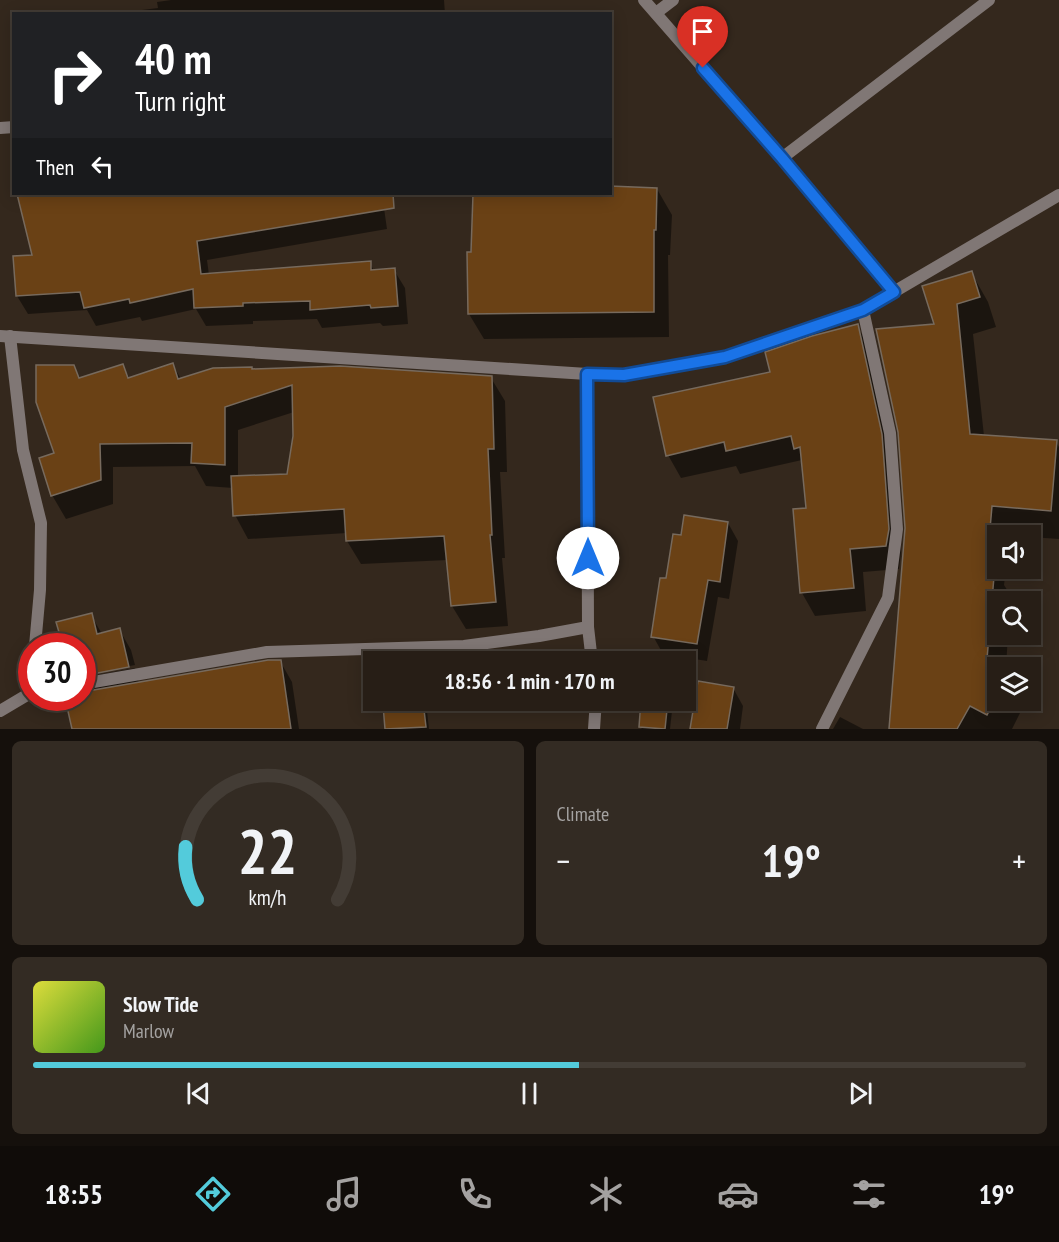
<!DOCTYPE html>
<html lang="en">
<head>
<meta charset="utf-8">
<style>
	body { margin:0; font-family:"PT Sans Narrow",sans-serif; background:#332b23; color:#f1f3f6; height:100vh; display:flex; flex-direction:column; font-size:22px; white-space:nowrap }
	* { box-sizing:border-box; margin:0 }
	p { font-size:20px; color:#a4a2a1 }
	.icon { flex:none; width:33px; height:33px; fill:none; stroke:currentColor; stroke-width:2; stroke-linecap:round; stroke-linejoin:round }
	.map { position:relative; height:729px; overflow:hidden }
	.details { display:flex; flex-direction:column; gap:12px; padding:12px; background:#15100c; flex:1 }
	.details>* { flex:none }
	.banner { position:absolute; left:12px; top:12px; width:600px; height:183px; border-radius:0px; box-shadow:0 3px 15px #0003,0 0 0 2px #433c35; background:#202124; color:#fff; overflow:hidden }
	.fabs { position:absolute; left:987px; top:525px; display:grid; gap:12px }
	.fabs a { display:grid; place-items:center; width:54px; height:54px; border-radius:0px; background:#271e16; box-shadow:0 3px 15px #0003,0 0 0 2px #433c35; font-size:30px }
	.speed { position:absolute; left:18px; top:633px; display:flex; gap:12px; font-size:30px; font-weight:700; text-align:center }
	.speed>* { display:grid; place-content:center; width:78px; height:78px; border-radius:50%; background:#271e16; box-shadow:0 3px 15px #0003,0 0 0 2px #433c35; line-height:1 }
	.speed .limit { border:9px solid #d22; background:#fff; color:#111 }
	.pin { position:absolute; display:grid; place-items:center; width:51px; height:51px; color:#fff; margin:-62px -26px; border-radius:50% 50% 50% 0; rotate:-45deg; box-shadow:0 0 6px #0007 }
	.pin .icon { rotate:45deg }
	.me { position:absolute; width:66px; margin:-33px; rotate:0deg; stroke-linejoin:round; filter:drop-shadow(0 0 4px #0008) }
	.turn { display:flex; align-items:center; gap:21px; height:126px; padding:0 24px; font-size:27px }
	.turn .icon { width:78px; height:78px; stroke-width:2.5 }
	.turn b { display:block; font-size:42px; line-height:51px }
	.then { display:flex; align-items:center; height:57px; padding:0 24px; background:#0003; gap:12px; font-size:22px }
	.big { font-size:45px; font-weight:800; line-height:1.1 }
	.details .widget { flex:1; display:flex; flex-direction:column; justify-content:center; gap:9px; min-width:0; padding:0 21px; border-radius:9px; background:#332b23 }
	.details .dial { align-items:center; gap:0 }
	.dial svg { height:156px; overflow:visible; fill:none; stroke:#433c35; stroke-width:7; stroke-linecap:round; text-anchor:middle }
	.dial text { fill:#f1f3f6; stroke:none }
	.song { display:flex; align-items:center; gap:18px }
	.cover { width:72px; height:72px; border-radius:9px; background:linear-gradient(135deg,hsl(60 70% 55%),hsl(100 70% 35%)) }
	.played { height:6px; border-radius:3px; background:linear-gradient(90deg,#53cbdb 55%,#433c35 55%) }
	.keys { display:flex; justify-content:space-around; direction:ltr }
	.heat { display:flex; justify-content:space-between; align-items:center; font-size:33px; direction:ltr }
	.details .tiles { flex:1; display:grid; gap:12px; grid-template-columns:1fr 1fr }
	.widget:last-child { grid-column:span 2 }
	.trip { position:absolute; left:363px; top:651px; width:333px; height:60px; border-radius:0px; background:#271e16; box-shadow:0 3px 15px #0003,0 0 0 2px #433c35; font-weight:800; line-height:60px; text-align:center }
	.tabs { display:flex; height:96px; justify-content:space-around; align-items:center; background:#100c09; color:#a4a2a1 }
	.tabs .icon { width:42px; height:42px }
	.tabs .selected { color:#53cbdb }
	.tabs b { font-size:27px; color:#f1f3f6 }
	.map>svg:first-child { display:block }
	.shadow { fill:#0007; fill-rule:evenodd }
	.building { fill:#6a4115; stroke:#776a5d; stroke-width:1.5 }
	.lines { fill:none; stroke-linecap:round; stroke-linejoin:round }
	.minor { stroke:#807775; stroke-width:12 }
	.tertiary { stroke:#807775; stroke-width:12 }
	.route-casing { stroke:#114b97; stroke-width:15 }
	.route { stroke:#1a73e8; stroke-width:10 }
</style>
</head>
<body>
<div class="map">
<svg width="1059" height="729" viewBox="0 0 1059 729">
	<rect width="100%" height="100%" fill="#34281d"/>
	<!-- shadow -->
	<g class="shadow">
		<path d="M171,0H444L445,14H110L158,8L157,2Z"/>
		<path d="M657,189L672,215L670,255H668L669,337L484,339L469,314L474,194H610Z"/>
		<path d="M19,194H382L387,229L207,260L209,275L370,263L374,271L394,270L405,288L408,324L383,326L380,323L322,328L317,319L253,321V324L206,326L196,309L142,321L140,317L96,326L87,310L28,314L17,296L34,256Z"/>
		<path d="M971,272L988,302L996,327L973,334L984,436L1056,442L1059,447V539L1030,537V536H998V568H1006L1004,585L1011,596V602H998V634H1008L1006,668H998V700L1026,701L1012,729H890L936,325Z"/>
		<path d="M857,326L870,349L895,459L901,553L899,569L863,572L866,611L815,616L802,593L807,509L802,460L740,474L736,466L681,478L668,455L772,373Z"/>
		<path d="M122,365L130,379L173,365L181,379L252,370L491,378L505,401L507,472H500L505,558H502L508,626L466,629L452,606L448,560L361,564L347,541V533L248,539L235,515L233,488L206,486L195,466L113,467V504L66,519L52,495L55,454L73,366L81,379ZM294,412L295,436L289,475L238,477V430Z"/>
		<path d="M728,523L738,541L729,599L718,597L707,661L663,654L653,636L667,580Z"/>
		<path d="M91,615L102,634L119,629L131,650L135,665L82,675V646H64L58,623Z"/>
		<path d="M280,661L292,682L299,729H74L67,698H82V678L135,668L139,683Z"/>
		<path d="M733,688L743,706L740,729H693Z"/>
		<path d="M422,702L427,711L429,729H387L385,707Z"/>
		<path d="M667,702L672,711L670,729H642L640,726Z"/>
		<path d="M840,717L863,729H833Z"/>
	</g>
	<!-- building -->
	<g class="building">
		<path d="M610,186L657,188L656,230H654V312L468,314L467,252H471L473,194H610Z"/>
		<path d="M17,194H393L394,208L197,241L201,274L371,261V270L395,268L398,306L371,308L370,305L310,310V301L243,303V306L194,308L193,289L130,303L129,299L84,308L80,292L16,296L13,256L32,255Z"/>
		<path d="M972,271L980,297L957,304L970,434L1057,440L1051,511L992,506L987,564L995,565L987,659L998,664V694L987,715L970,706L957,729H889L905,528L898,432L876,329L934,324L922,286Z"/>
		<path d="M858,324L882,434L889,529L886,546L850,549L854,588L800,593L793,509L806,508L800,447L794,449L791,436L726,451L724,442L666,456L653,397L770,372L765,352L812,336Z"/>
		<path d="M173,363L178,379L213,368L252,367V369L340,366L492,376L494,449H488L492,535H490L496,602L451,606L444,536L346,541L344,509L233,516L231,476L287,474L293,436L292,385L225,407V465L191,463L192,443L100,444L101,480L51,496L39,458L54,453L36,402V365H74L79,378L123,364L128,378Z"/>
		<path d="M684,515L728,522L720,582L708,580L697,644L651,637L660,578H666L673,534L681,535Z"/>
		<path d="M92,613L97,634L120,628L129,667L82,676V646H63L56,622Z"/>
		<path d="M268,660H281L291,729H72L65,698H82V692Z"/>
		<path d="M698,681L734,687L727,729H690Z"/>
		<path d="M641,700H668L665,729L639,727Z"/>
		<path d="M423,701L426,727L385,729L383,705Z"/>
	</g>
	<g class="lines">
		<!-- minor -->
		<g class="minor">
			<path d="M644,0L782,158L894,292"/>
			<path d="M656,13L673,0"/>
			<path d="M0,128L14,127"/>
			<path d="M782,158L989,0"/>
			<path d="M10,336L23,450L41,523L40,590L35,646"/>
			<path d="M587,374L588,627L592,662"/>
			<path d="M82,684L267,652L464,646L539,636L588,627"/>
			<path d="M30,692L32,679"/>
			<path d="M0,711L32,692"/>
			<path d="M594,729L596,700"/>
			<path d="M822,729L888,598L897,529L890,433L863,310"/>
		</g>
		<!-- tertiary -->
		<path class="tertiary" d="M0,336L587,374L624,375L725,357L863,310L1059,195"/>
	</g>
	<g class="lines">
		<defs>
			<path id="route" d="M588,558L587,374L624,375L725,357L863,310L894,292L782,158L703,68"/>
		</defs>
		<!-- route casing -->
		<use href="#route" class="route-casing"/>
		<!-- route -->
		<use href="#route" class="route"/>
	</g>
</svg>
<div class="fabs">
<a><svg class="icon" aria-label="sound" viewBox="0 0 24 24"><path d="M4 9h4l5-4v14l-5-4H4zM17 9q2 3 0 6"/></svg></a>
<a><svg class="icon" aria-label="search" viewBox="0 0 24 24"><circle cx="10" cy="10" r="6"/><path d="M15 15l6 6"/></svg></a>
<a><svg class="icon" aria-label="layers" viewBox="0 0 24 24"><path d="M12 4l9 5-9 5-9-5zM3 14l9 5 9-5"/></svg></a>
</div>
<div class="speed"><div class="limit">30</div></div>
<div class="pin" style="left:703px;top:68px;background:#d93025"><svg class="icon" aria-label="arrive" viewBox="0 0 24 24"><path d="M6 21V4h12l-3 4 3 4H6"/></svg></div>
<svg class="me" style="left:588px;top:558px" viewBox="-20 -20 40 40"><circle r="19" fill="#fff"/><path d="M0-13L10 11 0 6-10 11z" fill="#1a73e8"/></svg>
<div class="trip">18:56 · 1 min · 170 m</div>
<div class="banner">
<div class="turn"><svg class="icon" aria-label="right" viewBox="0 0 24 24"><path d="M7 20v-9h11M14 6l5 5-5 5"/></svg><div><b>40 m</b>Turn right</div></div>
<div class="then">Then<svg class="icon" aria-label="left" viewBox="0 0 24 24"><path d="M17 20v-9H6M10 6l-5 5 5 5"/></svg></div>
</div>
</div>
<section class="details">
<div class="tiles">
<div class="widget dial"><svg viewBox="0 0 100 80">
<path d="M14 69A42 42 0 1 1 86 69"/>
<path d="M14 69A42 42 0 0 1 8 42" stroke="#53cbdb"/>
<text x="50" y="56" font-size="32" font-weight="700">22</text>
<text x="50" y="72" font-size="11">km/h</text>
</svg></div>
<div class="widget"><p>Climate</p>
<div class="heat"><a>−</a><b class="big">19°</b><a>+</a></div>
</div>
<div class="widget">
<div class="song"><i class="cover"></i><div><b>Slow Tide</b><p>Marlow</p></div></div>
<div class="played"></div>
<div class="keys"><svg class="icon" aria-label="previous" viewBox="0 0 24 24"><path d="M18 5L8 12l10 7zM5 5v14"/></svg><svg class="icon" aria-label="pause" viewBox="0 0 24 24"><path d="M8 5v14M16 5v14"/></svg><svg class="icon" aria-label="next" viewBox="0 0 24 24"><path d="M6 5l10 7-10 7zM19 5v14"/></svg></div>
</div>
</div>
</section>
<nav class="tabs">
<b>18:55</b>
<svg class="icon selected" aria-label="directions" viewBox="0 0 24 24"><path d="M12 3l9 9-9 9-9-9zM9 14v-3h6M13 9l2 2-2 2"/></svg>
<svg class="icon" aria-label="music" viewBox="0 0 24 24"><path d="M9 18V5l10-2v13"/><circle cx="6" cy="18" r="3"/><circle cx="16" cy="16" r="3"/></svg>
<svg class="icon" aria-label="phone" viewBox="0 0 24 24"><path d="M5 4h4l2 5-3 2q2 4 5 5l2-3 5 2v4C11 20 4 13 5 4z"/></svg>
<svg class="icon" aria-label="climate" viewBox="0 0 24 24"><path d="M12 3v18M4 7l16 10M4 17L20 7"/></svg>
<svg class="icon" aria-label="car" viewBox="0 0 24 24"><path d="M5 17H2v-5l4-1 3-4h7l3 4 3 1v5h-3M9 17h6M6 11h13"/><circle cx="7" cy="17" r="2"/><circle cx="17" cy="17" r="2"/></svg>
<svg class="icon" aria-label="filters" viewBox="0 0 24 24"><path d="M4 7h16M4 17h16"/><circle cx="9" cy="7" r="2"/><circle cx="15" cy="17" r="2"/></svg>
<b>19°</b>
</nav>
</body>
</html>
